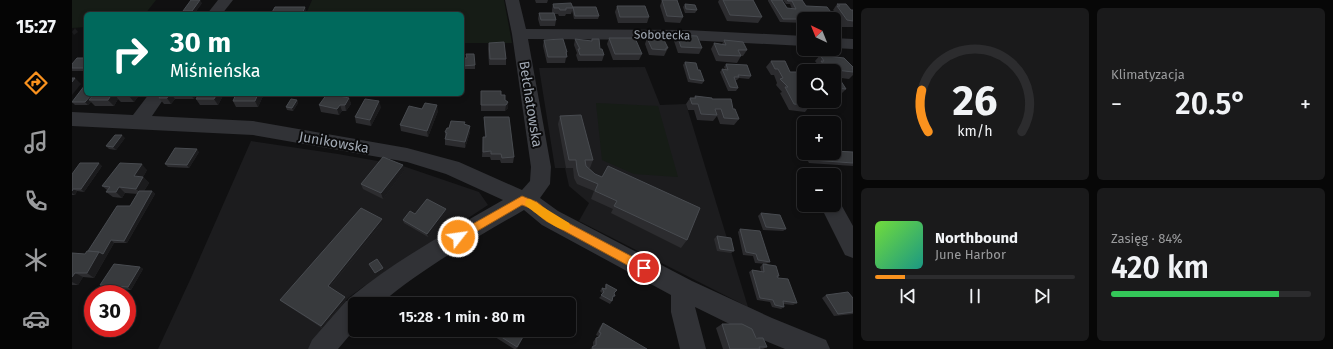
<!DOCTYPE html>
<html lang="pl">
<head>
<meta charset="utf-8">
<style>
	body { margin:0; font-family:"Fira Sans",sans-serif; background:#1a1a1b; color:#f1f3f6; height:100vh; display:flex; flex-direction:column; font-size:15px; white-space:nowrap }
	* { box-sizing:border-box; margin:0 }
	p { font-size:13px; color:#9a9b9d }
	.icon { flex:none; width:22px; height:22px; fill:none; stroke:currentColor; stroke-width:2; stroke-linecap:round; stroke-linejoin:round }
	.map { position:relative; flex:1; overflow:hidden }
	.sheet { display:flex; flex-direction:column; gap:8px; padding:8px; background:#070707; width:480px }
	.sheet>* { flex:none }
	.banner { position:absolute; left:12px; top:12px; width:380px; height:84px; border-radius:6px; box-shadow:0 2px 6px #0003,0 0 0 1px #2c2c2e; background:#00695c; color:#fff; overflow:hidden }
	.needle { width:26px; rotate:317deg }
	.controls { position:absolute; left:725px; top:12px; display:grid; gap:8px }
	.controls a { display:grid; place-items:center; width:44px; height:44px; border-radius:6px; background:#0c0c0d; box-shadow:0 2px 6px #0003,0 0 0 1px #2c2c2e; font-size:20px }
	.speed { position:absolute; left:12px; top:285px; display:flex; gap:8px; font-size:20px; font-weight:700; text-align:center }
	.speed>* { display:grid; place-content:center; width:52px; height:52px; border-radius:50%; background:#0c0c0d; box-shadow:0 2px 6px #0003,0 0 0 1px #2c2c2e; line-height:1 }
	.speed .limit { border:6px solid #d22; background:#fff; color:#111 }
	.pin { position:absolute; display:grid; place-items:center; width:34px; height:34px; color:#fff; margin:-17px; border:2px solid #fff; border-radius:50%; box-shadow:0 1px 4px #0007 }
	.me { position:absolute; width:44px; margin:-22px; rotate:60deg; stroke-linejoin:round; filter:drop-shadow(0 0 3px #0008) }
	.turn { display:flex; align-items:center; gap:14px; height:84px; padding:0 20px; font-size:18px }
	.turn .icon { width:52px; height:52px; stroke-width:2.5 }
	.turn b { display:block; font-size:28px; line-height:34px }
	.big { font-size:30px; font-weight:600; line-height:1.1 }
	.sheet .widget { flex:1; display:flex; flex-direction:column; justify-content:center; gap:6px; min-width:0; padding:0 14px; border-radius:6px; background:#1a1a1b }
	.sheet .dial { align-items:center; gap:0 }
	.dial svg { height:104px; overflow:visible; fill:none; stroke:#2c2c2e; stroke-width:7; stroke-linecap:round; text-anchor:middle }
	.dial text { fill:#f1f3f6; stroke:none }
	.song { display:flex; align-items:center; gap:12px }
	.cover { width:48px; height:48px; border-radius:6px; background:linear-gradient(135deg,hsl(100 70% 55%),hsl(170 70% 35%)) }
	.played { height:4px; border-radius:2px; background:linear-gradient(90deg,#fa921e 15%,#2c2c2e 15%) }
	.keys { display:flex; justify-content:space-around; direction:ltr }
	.heat { display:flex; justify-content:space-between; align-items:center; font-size:22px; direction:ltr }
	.charge { height:6px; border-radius:3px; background:linear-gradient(90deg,#34c759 84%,#2c2c2e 0) }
	.sheet .tiles { flex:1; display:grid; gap:8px; grid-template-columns:repeat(2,1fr) }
	.trip { position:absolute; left:276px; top:297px; width:228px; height:40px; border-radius:6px; background:#0c0c0d; box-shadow:0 2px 6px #0003,0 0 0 1px #2c2c2e; font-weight:600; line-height:40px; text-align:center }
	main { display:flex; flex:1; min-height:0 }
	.tabs { display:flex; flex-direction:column; width:72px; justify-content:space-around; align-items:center; background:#050505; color:#9a9b9d }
	.tabs .icon { width:28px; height:28px }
	.tabs .current { color:#fa921e }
	.tabs b { font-size:18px; color:#f1f3f6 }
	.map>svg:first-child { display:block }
	.built { fill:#1c1c1e }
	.green { fill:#161c16 }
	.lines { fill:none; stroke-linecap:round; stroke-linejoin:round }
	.minor { fill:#313236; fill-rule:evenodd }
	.wall { fill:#2c2c2f }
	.shaded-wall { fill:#1b1b1d }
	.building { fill:#383a3d; stroke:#484b50 }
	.route { fill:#fa921e; stroke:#a25f14 }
	.slow { fill:#f59e0b }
	.labels { text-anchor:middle; stroke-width:4; stroke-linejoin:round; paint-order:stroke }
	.far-street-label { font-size:12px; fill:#a0a8b3; stroke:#0b0b0c }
	.street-label { font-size:14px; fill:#a0a8b3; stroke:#0b0b0c }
</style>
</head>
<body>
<main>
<nav class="tabs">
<b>15:27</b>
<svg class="icon current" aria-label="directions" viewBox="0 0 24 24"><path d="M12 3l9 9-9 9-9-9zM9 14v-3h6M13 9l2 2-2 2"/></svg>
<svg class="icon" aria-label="music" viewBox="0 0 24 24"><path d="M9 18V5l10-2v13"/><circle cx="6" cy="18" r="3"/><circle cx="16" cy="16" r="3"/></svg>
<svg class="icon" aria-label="phone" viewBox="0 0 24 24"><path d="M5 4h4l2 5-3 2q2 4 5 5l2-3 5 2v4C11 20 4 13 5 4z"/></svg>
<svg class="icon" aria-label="climate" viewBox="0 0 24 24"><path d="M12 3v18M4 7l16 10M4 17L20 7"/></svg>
<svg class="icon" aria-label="car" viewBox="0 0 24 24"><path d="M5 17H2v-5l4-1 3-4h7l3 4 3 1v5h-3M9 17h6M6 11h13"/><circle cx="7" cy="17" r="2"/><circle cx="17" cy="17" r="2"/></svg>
</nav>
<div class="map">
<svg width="781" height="349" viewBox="0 0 781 349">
	<rect width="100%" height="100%" fill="#101011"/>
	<!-- built -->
	<g class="built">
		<path d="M573,67L588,105L614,104L676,307L507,221L517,203L497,186L493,168H483L467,68Z"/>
		<path d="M179,141L266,154L328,165L407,192L416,205L291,287L276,298L236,349H86L118,280Z"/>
	</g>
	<!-- green -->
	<g class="green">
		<path d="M0,0H84L73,14H14V27L0,28Z"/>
		<path d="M240,0H432L440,43H390V14H234Z"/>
		<path d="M524,103L586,106L606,177L562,174L530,160Z"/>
	</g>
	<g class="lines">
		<!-- minor -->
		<g class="minor">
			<path d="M146,0H161L150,14H135Z"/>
			<path d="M433,0H447L454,29L614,30L732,36V46L614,40L456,39L479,167L478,184L468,198L486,211L620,281L700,318L754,340L758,349H713L684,337L623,307L634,349H608L599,312V295L470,225L452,210C402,239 352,267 308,304H283V329L266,349H236L240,340L274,301L279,300L280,296C327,258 379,230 431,200L374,174L335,162L181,135L0,126V112L61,115L77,94H95L80,116L181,121L335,148L387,162L450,190L458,181L459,167L440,34Z"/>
			<path d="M762,38L781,39V49L762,48Z"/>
			<path d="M762,197L766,199L781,226V258L773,255L748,205H762Z"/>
		</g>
	</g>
	<!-- wall -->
	<g class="wall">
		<path d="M463,0H492H476L475,3H464Z"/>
		<path d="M590,0H605L611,17L608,23L593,22L588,6Z"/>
		<path d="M647,0H681L690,17L686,23L655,21L646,2Z"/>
		<path d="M696,0H710L715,8L720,9L718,4H714L711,0H730L734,6L762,16L760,19H732V23L708,22L696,1Z"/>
		<path d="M130,3L122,14H113L111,11Z"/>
		<path d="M481,4L501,8L499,14H494L493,16H487L486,14H483L484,20L483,26H468L466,19L467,13H480V10Z"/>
		<path d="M613,4L625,10L623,13H613L611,7Z"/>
		<path d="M765,4L779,10H781V27H770L760,12L762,10H761Z"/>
		<path d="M545,6L577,17L575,23H546L543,12Z"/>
		<path d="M501,7L527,16L526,19H502L500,10Z"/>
		<path d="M605,35L630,48L627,54L606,53L602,41Z"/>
		<path d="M537,38L570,54L567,60H541L535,44Z"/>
		<path d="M575,38L596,48L592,56L577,55L573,44Z"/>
		<path d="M503,39L519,41L520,39L528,49L532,55L530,61H506L504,55L505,53L502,45Z"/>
		<path d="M472,40L495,52L493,63H475L471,46Z"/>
		<path d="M652,40L675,50L671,56H669L665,63L644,61L639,49L642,43L650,44Z"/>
		<path d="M417,43L434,59V65H417L416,49Z"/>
		<path d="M748,55L781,67V75L777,79L769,78L768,80L774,89L768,95L762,94V71H747L744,67L746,65L743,61Z"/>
		<path d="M14,58V71H0V64Z"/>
		<path d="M390,58L403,65V69H390Z"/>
		<path d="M699,61H713L732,101H753L747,107H737L733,112L717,110L708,93L710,92L704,85L705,83L702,75H699L694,67Z"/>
		<path d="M613,62L626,70L632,81L630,84L616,82L611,65Z"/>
		<path d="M654,64L679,76L677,79L667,78L665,80H663L666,88L664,91H656L648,72L650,69H653L652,67Z"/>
		<path d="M409,91L429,95L433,100L436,108L433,111H409Z"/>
		<path d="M68,94L62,102H49L46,99L42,106H23L19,102L16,105H3L0,102V101Z"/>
		<path d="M90,94H125L122,99H103L99,104H92L87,98Z"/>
		<path d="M152,94L146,105H128L124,99Z"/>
		<path d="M192,94L186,107H164L161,101Z"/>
		<path d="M623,96L640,99L661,109L667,119L662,125L648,124L645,116L641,121L625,120L622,110H616L614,104L618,98H622Z"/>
		<path d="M277,98L279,104L274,111H270L267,115L249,112L247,105Z"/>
		<path d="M225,100L226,103L221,111L215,110L214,107Z"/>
		<path d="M309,107L299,126L284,123L283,117Z"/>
		<path d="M366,111L356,137L329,131L328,125Z"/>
		<path d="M488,116L521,160L518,168H517L523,174L615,240L609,248L539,213L541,209L519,199L522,191L505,184L502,178L501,168H494L486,124Z"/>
		<path d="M412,117L442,157L441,163H429L428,160H419L418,157H410L411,137H413L412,123Z"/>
		<path d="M393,124L398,132L393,148L373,145V132L377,128Z"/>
		<path d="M53,138L44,150L37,149L34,146Z"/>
		<path d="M732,151V153H762L781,152V166L737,163L731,152Z"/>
		<path d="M127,152L117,168L96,167L93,164Z"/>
		<path d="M30,166L12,192L5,191L3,195H0V174Z"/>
		<path d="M75,170L71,177L77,183L72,191H80L83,194L55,243H42L22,278L11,277L6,285H0V253L13,254L58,206L66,194L53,193L50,198L41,197L34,192L35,190L30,186Z"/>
		<path d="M332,171L311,199L291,189L289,184Z"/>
		<path d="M374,209V212L356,237L332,223L331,220L343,214Z"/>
		<path d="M689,213L714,229L711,231L691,230L686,216Z"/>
		<path d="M311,222L258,287L274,299L250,328L210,302L208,300Z"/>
		<path d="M668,229L698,262L694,264L683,263L681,256L671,255L666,232Z"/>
		<path d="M645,236L662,251L659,253L645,251L642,239Z"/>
		<path d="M691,264L707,276L705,277L706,278L725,303L721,305L711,304L712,307L709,309L700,307L698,302L685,300L677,272L680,270L689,271L688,267Z"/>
		<path d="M68,267L71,269L59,290L32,288L28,285Z"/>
		<path d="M534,284L542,294L543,296L540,298V301L538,304L527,298L531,294L528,291L530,288L533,289V286Z"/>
		<path d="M754,295L781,298V314L762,316L750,298Z"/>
		<path d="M531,323L575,349H518L521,347V342L524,338H525L526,336L524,335L528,327Z"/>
		<path d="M650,324L684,338L695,347L691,349H651L644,328Z"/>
		<path d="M455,330L445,349H442L420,335V331Z"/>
	</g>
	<!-- shaded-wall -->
	<g class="shaded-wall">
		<path d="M128,0L130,3L122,14L120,11Z"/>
		<path d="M233,7L234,10L233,14H230Z"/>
		<path d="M3,28L6,32L2,35L0,32Z"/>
		<path d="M3,78L9,84L0,95V82Z"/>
		<path d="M20,94H25L17,100L19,102L16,105L13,102Z"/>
		<path d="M40,94H50L44,96L46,99L42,106L36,100Z"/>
		<path d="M59,94H68L62,102L57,96Z"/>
		<path d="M97,94H99L103,99L99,104L95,98Z"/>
		<path d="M118,94H125L122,99Z"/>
		<path d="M145,94H152L146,105L142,99Z"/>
		<path d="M186,94H192L186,107L183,101Z"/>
		<path d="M277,98L279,104L274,111L273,105Z"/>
		<path d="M225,100L226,103L221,111L220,108Z"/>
		<path d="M307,101L309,107L299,126L298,120Z"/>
		<path d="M436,102V108L433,111L434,105Z"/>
		<path d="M268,105L270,111L267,115L265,109Z"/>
		<path d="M365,105L366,111L356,137L355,131Z"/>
		<path d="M398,126V132L393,148V142Z"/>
		<path d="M50,135L53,138L44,150L41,147Z"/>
		<path d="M125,149L127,152L117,168L115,165Z"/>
		<path d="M27,163L30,166L12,192L9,189Z"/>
		<path d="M70,164L75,170L68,182L62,176Z"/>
		<path d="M331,165L332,171L311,199L309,193Z"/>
		<path d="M71,177L77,183L70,194L64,189Z"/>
		<path d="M47,187L53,193L50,198L44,192Z"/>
		<path d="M1,189L5,191L3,195L0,193V191Z"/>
		<path d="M80,191L83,194L55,243L52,241Z"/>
		<path d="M374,209V212L356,237L355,234Z"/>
		<path d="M310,219L311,222L257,288L256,286Z"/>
		<path d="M39,240L42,243L22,278L15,273L27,252Z"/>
		<path d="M68,267L71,269L59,290L56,287Z"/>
		<path d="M311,268L312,270L304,275L303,273Z"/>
		<path d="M3,273L11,277L6,285L0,282V277Z"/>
		<path d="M273,297L274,299L250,328L249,326Z"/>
		<path d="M455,330L445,349H444Z"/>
	</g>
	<!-- building -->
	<g class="building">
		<path d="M119,0H128L120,11H111Z"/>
		<path d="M590,0H605L611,17L595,16Z"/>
		<path d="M651,0H681L690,17L658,15Z"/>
		<path d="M699,0H710L715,8L724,9L720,1H716L715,0H730L734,6L755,7L762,16L740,15L743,19H711Z"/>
		<path d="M499,3L501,8H494V10H488L487,8H482L481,4Z"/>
		<path d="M613,4L623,5L625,10L614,9Z"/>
		<path d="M765,4H774L779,10H781V21L775,20L765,6H768Z"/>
		<path d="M545,6H573L577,17H548Z"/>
		<path d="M203,7H233L230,14H199Z"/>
		<path d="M501,7H524L527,16H503Z"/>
		<path d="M71,12H81L80,14H70Z"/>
		<path d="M467,13H482L484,20H469Z"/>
		<path d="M605,35L625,36L630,48L609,47Z"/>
		<path d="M537,38H563L570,54H543Z"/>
		<path d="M575,38H591L596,48H594V50L580,49Z"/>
		<path d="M491,39L495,52H494L495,57H476L472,40Z"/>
		<path d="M503,39L520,41V39H527L528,49H530L532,55H508L506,49H508Z"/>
		<path d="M652,40L671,42L675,50H666L669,56L647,55L642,43L654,45Z"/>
		<path d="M432,42L434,59H418L417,43Z"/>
		<path d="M394,54H402L403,65L390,66V58H395Z"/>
		<path d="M748,55L772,58L781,67V68H780L781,70V72L764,70L770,78H767L774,89L762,88V71H756L749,61H752Z"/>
		<path d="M5,58H14V68H0V64Z"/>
		<path d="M699,61H713L718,72H732V101H736L738,106L722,104L713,87H716L708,79L711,78L706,69H703Z"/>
		<path d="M613,62L624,63L626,70H628L632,81L618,79Z"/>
		<path d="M654,64L675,65L679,76L666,75L667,77H662L666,88L658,87L650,69L656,70Z"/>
		<path d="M0,78H3L0,82Z"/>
		<path d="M13,85H14V94H20L13,102H0Z"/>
		<path d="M409,91H429V95H433V100L436,102L434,105H409Z"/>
		<path d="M22,94H40L36,100H17Z"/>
		<path d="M46,94H59L57,96H44Z"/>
		<path d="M90,94H97L95,98H87Z"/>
		<path d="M127,94H145L142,99H124Z"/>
		<path d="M164,94H186L183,101H161Z"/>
		<path d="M255,94H258L277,98L273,105H268L265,109L247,105Z"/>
		<path d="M623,96L640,98V99H659L661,109H663L667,119L652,118L649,109H643L645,115L629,114L626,104H620L618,98H624Z"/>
		<path d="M219,99L225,100L220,108L214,107Z"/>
		<path d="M293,99L307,101L298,120L283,117Z"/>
		<path d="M353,103L365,105L355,131L328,125L337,106L350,109Z"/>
		<path d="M509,115L521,160H513L514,166L523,174L530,177L536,166L628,208L615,240L542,206L545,201L523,191L526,184L507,176L505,169L504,160H497L488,116Z"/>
		<path d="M412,117H437L442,157L430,158L429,154H419V151L411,152V137H414Z"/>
		<path d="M379,121L393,122L392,124L398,126L393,142L373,139L375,133L373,132L375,128H377Z"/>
		<path d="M43,135H50L41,147L34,146Z"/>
		<path d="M103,148L125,149L115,165L93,164Z"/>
		<path d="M762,151L781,152V163L740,160L736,153H762Z"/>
		<path d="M311,157L331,165L309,193L289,184Z"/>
		<path d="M8,163H27L9,189H1L0,191V174Z"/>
		<path d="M48,163L70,164L62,176L71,177L64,189L47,187L44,192H34L38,187L30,186Z"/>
		<path d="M67,191H80L52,241L39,240L31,254L27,252L16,251L45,206H58Z"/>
		<path d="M355,199L374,209L355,234L331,220L338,211L343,214Z"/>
		<path d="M289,208L310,219L256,286L273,297L249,326L208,300Z"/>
		<path d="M689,213L708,215L714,229L694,227Z"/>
		<path d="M668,229L688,231L698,262L686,260L684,254L674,252Z"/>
		<path d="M645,236L659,238L662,251L648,249Z"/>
		<path d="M15,251L27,252L15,273H3L0,277V253L13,254Z"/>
		<path d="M305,259L311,268L303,273L297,264Z"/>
		<path d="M42,264L68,267L56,287L28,285Z"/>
		<path d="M691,264L704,266L707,276H705L706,278L716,279L725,303L711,301L712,307L703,305L701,300L688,298L680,270L692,272Z"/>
		<path d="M534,284L545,290L542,293L543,296H541L540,301L529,295L532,292L530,288L534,289Z"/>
		<path d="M776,292L781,298V312L766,314L754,295Z"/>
		<path d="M531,323L575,349H521L520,347L524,345V338L527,337L529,333L527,332Z"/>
		<path d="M650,324H670L680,329L684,338H691L695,347H687L688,349H658Z"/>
		<path d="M421,330H455L445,347L420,331Z"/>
	</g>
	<!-- route -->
	<path class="route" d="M450,196L465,202L481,215L576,265L577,268L576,272L572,273L568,272L474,221L458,208L450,205L390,240L386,242L383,240L381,237L383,234Z"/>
	<!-- slow -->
	<path class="slow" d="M458,199L497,223L498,226L497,230C487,233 463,212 454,206L453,203L454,200Z"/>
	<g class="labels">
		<!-- far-street labels -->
		<g class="far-street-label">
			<text transform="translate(590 35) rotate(1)" y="4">Sobotecka</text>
		</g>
		<!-- street labels -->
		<g class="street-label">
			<text transform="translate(459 104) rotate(81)" y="5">Bełchatowska</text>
			<text transform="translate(262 142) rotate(10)" y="5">Junikowska</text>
		</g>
	</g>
</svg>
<div class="controls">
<a><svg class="needle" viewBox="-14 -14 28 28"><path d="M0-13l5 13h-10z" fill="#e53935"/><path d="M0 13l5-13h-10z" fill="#9a9b9d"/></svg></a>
<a><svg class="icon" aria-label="search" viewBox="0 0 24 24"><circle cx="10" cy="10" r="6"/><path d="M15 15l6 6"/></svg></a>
<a>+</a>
<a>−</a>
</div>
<div class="speed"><div class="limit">30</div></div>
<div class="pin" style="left:572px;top:268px;background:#d93025"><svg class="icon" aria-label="arrive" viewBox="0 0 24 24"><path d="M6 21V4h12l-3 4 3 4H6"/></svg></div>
<svg class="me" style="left:386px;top:237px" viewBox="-20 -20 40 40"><circle r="17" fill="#fa921e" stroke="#fff" stroke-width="3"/><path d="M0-11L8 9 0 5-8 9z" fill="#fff"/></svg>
<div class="trip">15:28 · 1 min · 80 m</div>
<div class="banner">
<div class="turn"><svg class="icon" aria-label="right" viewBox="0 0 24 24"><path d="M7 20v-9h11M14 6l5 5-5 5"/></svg><div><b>30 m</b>Miśnieńska</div></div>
</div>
</div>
<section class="sheet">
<div class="tiles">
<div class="widget dial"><svg viewBox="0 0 100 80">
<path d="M14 69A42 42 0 1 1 86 69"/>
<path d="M14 69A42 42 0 0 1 9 37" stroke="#fa921e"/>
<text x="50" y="56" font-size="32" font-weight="700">26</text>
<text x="50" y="72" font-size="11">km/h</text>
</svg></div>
<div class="widget"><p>Klimatyzacja</p>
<div class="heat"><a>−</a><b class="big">20.5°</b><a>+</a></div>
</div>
<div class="widget">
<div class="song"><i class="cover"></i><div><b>Northbound</b><p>June Harbor</p></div></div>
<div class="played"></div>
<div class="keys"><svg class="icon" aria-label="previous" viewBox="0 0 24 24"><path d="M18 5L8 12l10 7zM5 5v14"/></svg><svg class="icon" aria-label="pause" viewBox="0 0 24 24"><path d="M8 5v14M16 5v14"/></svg><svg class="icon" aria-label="next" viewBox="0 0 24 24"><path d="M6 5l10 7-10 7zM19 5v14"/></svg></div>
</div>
<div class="widget"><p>Zasięg · 84%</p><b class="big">420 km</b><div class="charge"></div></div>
</div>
</section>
</main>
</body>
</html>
